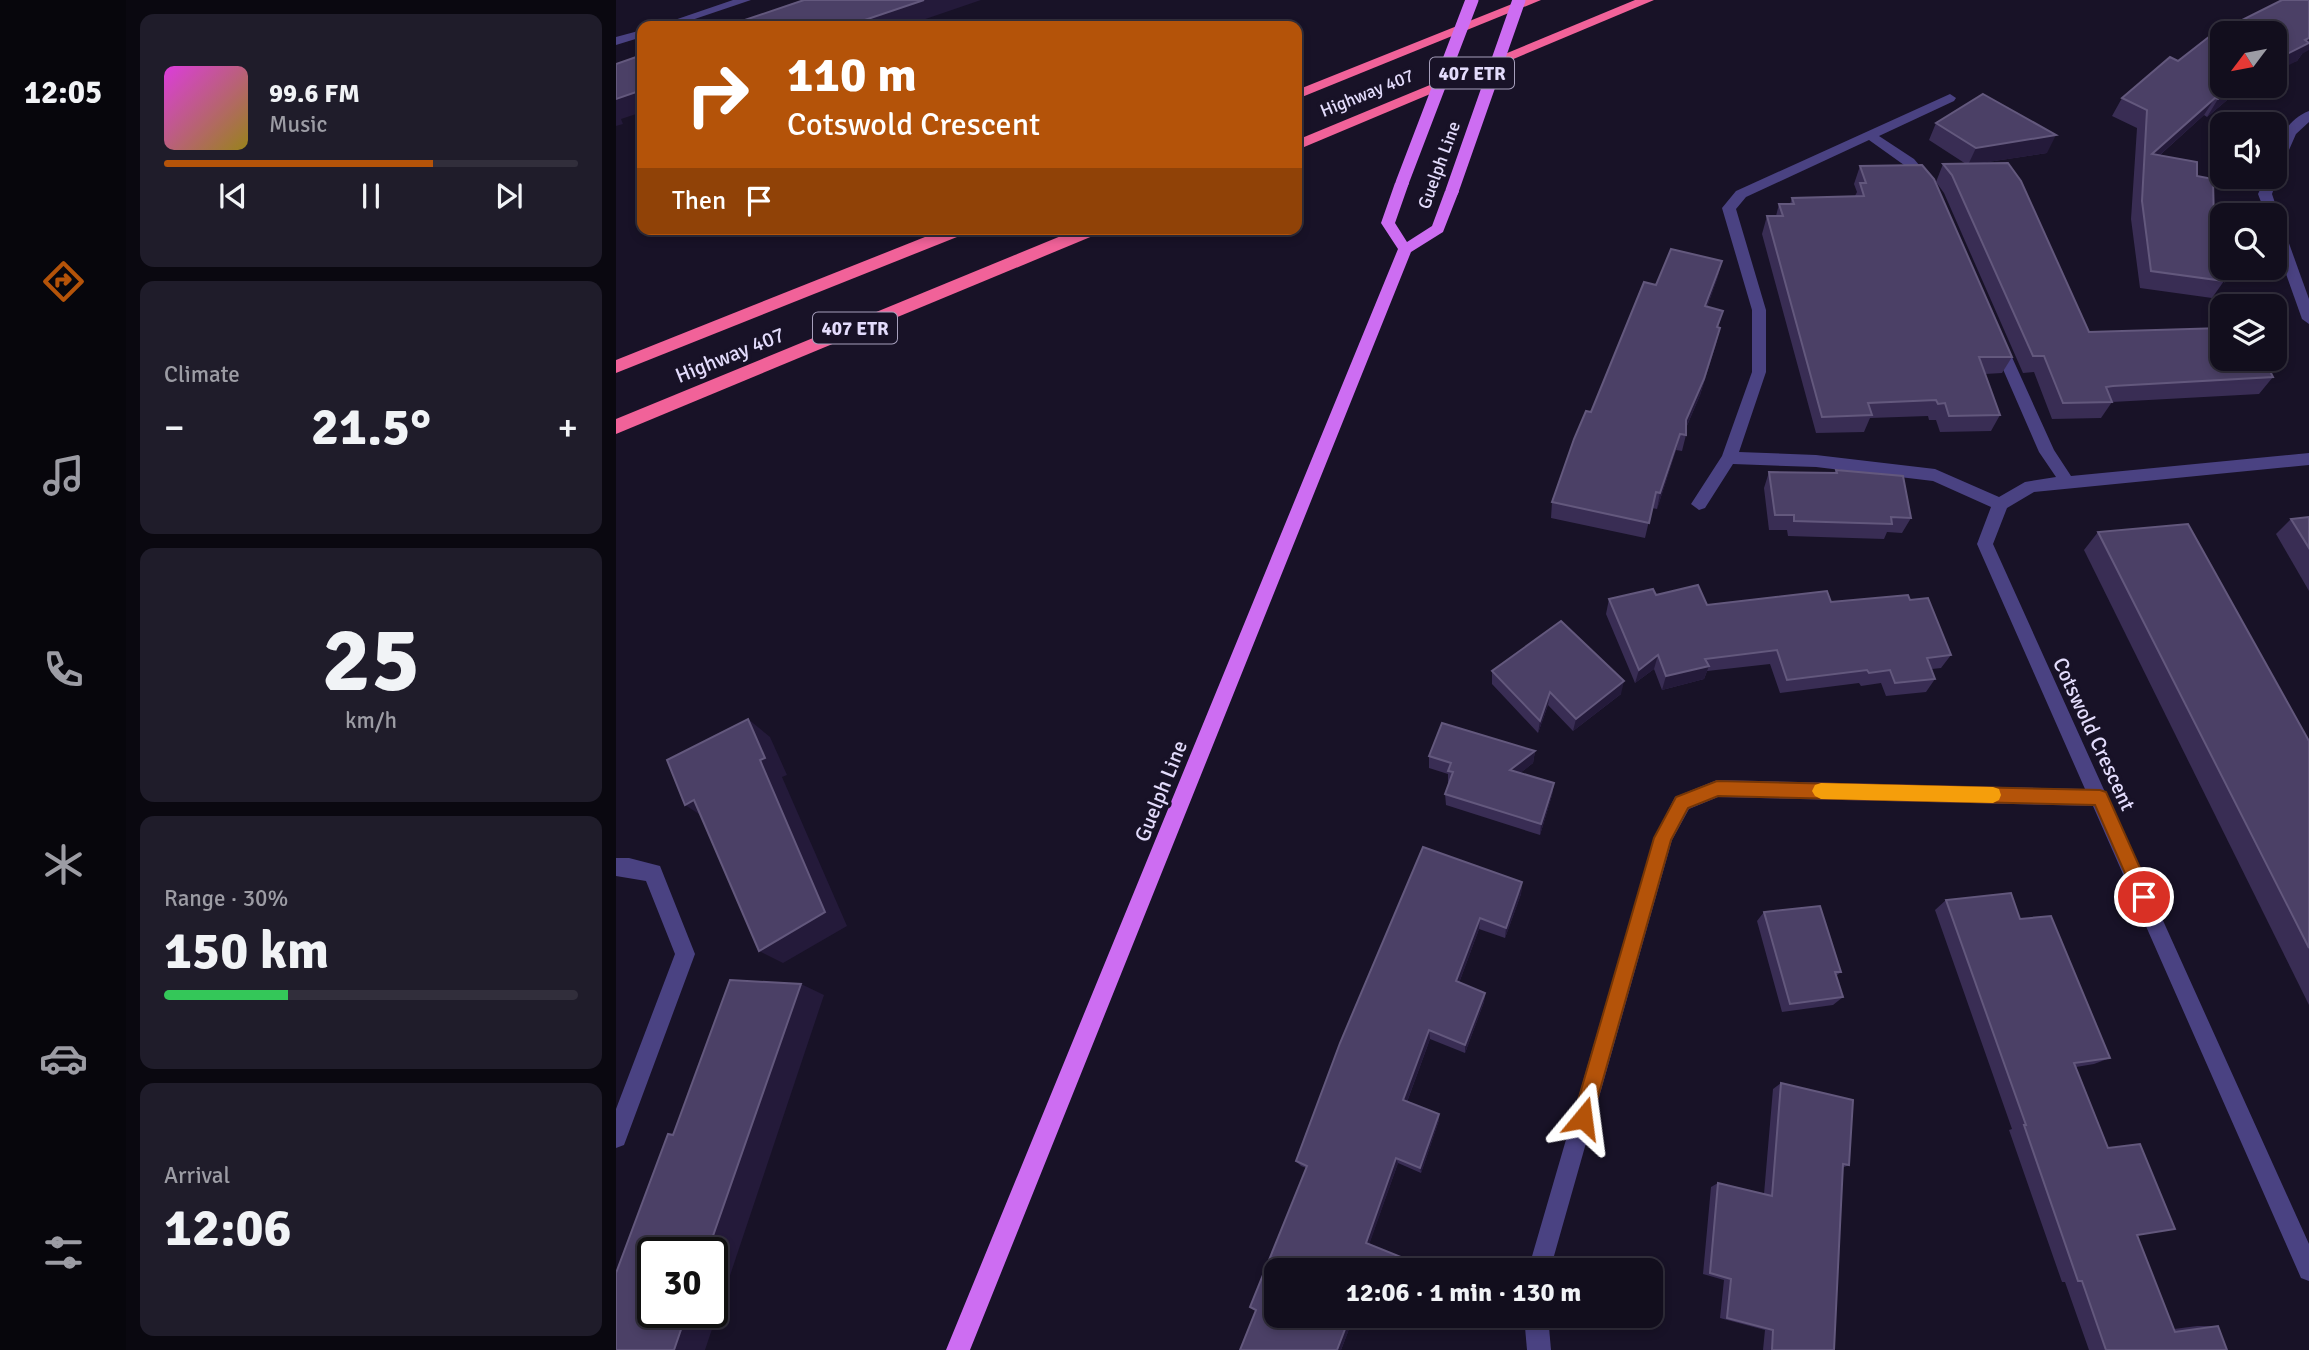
<!DOCTYPE html>
<html lang="en">
<head>
<meta charset="utf-8">
<style>
	body { margin:0; font-family:Signika,sans-serif; background:#1f1c2a; color:#f1f3f6; height:100vh; display:flex; flex-direction:column; font-size:26px; white-space:nowrap }
	* { box-sizing:border-box; margin:0 }
	p { font-size:23px; color:#9c9ca4 }
	.icon { flex:none; width:38px; height:38px; fill:none; stroke:currentColor; stroke-width:2; stroke-linecap:round; stroke-linejoin:round }
	.map { position:relative; flex:1; overflow:hidden }
	.drawer { display:flex; flex-direction:column; gap:14px; padding:14px; background:#0a0810; width:490px }
	.drawer>* { flex:none }
	.guide { position:absolute; left:21px; top:21px; width:665px; height:214px; border-radius:14px; box-shadow:0 4px 10px #0003,0 0 0 2px #312e3b; background:#b45309; color:#fff; overflow:hidden }
	.needle { width:46px; rotate:238deg }
	.tools { position:absolute; left:1594px; top:21px; display:grid; gap:14px }
	.tools a { display:grid; place-items:center; width:77px; height:77px; border-radius:14px; background:#120e1d; box-shadow:0 4px 10px #0003,0 0 0 2px #312e3b; font-size:35px }
	.speed { position:absolute; left:21px; top:1237px; display:flex; gap:14px; font-size:35px; font-weight:700; text-align:center }
	.speed>* { display:grid; place-content:center; width:91px; height:91px; border-radius:50%; background:#120e1d; box-shadow:0 4px 10px #0003,0 0 0 2px #312e3b; line-height:1 }
	.speed .limit { border:4px solid #111; border-radius:10px; background:#fff; color:#111 }
	.pin { position:absolute; display:grid; place-items:center; width:60px; height:60px; color:#fff; margin:-30px; border:4px solid #fff; border-radius:50%; box-shadow:0 2px 7px #0007 }
	.me { position:absolute; width:77px; margin:-38px; rotate:16deg; stroke-linejoin:round; filter:drop-shadow(0 0 5px #0008) }
	.turn { display:flex; align-items:center; gap:24px; height:147px; padding:0 35px; font-size:32px }
	.turn .icon { width:91px; height:91px; stroke-width:2.5 }
	.turn b { display:block; font-size:49px; line-height:60px }
	.then { display:flex; align-items:center; height:66px; padding:0 35px; background:#0003; gap:14px; font-size:26px }
	.big { font-size:52px; font-weight:700; line-height:1.1 }
	.drawer .tile { flex:1; display:flex; flex-direction:column; justify-content:center; gap:10px; min-width:0; padding:0 24px; border-radius:14px; background:#1f1c2a }
	.drawer .dial { align-items:center; gap:0 }
	.dial b { font-size:91px; line-height:1 }
	.song { display:flex; align-items:center; gap:21px }
	.cover { width:84px; height:84px; border-radius:10px; background:linear-gradient(135deg,hsl(300 70% 55%),hsl(50 70% 35%)) }
	.played { height:7px; border-radius:4px; background:linear-gradient(90deg,#b45309 65%,#312e3b 65%) }
	.keys { display:flex; justify-content:space-around; direction:ltr }
	.heat { display:flex; justify-content:space-between; align-items:center; font-size:38px; direction:ltr }
	.charge { height:10px; border-radius:5px; background:linear-gradient(90deg,#34c759 30%,#312e3b 0) }
	.trip { position:absolute; left:648px; top:1258px; width:399px; height:70px; border-radius:14px; background:#120e1d; box-shadow:0 4px 10px #0003,0 0 0 2px #312e3b; font-weight:700; line-height:70px; text-align:center }
	main { display:flex; flex:1; min-height:0 }
	.tabs { display:flex; flex-direction:column; width:126px; justify-content:space-around; align-items:center; background:#07060c; color:#9c9ca4 }
	.tabs .icon { width:49px; height:49px }
	.tabs .current { color:#b45309 }
	.tabs b { font-size:32px; color:#f1f3f6 }
	.map>svg:first-child { display:block }
	.lines { fill:none; stroke-linecap:round; stroke-linejoin:round }
	.minor { fill:#4a4282; fill-rule:evenodd }
	.major { fill:#cd6df2; fill-rule:evenodd }
	.highway { fill:#f16299; fill-rule:evenodd }
	.major-bridge { stroke:#cd6df2; stroke-width:13 }
	.wall { fill:#392d54 }
	.shaded-wall { fill:#241a3a }
	.building { fill:#4b4066; stroke:#63587d; stroke-width:2 }
	.route { fill:#b45309; stroke:#753606; stroke-width:2 }
	.slow { fill:#f59e0b }
	.labels { text-anchor:middle; stroke-width:7; stroke-linejoin:round; paint-order:stroke }
	.far-street-label { font-size:18px; fill:#e3dcfc; stroke:#181227 }
	.shield { fill:#181227; stroke:#a69fbc; stroke-width:2 }
	.shield-label { font-size:19px; font-weight:bold; fill:#e3dcfc }
	.street-label { font-size:21px; fill:#e3dcfc; stroke:#181227 }
</style>
</head>
<body>
<main>
<nav class="tabs">
<b>12:05</b>
<svg class="icon current" aria-label="directions" viewBox="0 0 24 24"><path d="M12 3l9 9-9 9-9-9zM9 14v-3h6M13 9l2 2-2 2"/></svg>
<svg class="icon" aria-label="music" viewBox="0 0 24 24"><path d="M9 18V5l10-2v13"/><circle cx="6" cy="18" r="3"/><circle cx="16" cy="16" r="3"/></svg>
<svg class="icon" aria-label="phone" viewBox="0 0 24 24"><path d="M5 4h4l2 5-3 2q2 4 5 5l2-3 5 2v4C11 20 4 13 5 4z"/></svg>
<svg class="icon" aria-label="climate" viewBox="0 0 24 24"><path d="M12 3v18M4 7l16 10M4 17L20 7"/></svg>
<svg class="icon" aria-label="car" viewBox="0 0 24 24"><path d="M5 17H2v-5l4-1 3-4h7l3 4 3 1v5h-3M9 17h6M6 11h13"/><circle cx="7" cy="17" r="2"/><circle cx="17" cy="17" r="2"/></svg>
<svg class="icon" aria-label="filters" viewBox="0 0 24 24"><path d="M4 7h16M4 17h16"/><circle cx="9" cy="7" r="2"/><circle cx="15" cy="17" r="2"/></svg>
</nav>
<section class="drawer">
<div class="tile">
<div class="song"><i class="cover"></i><div><b>99.6 FM</b><p>Music</p></div></div>
<div class="played"></div>
<div class="keys"><svg class="icon" aria-label="previous" viewBox="0 0 24 24"><path d="M18 5L8 12l10 7zM5 5v14"/></svg><svg class="icon" aria-label="pause" viewBox="0 0 24 24"><path d="M8 5v14M16 5v14"/></svg><svg class="icon" aria-label="next" viewBox="0 0 24 24"><path d="M6 5l10 7-10 7zM19 5v14"/></svg></div>
</div>
<div class="tile"><p>Climate</p>
<div class="heat"><a>−</a><b class="big">21.5°</b><a>+</a></div>
</div>
<div class="tile dial"><b>25</b><p>km/h</p></div>
<div class="tile"><p>Range · 30%</p><b class="big">150 km</b><div class="charge"></div></div>
<div class="tile"><p>Arrival</p><b class="big">12:06</b></div>
</section>
<div class="map">
<svg width="1693" height="1350" viewBox="0 0 1693 1350">
	<rect width="100%" height="100%" fill="#181227"/>
	<g class="lines">
		<!-- minor -->
		<g class="minor">
			<path d="M117,0H135L58,26H41Z"/>
			<path d="M26,30V37L0,45V37Z"/>
			<path d="M1334,94L1340,98L1338,101L1263,136L1298,159L1315,179V185H1305L1288,165L1253,140L1130,197L1120,209L1150,310V372L1123,452L1200,455L1319,469L1383,497L1409,482L1440,477L1423,452L1376,344L1383,339L1390,344L1438,450L1455,476L1693,453V465L1418,492L1391,508L1377,544L1693,1244V1281L1685,1278L1477,806L1102,797L1073,809L1056,840L934,1270H912L1038,838L1059,797L1101,780L1469,789L1361,544L1375,507L1317,481L1200,467L1117,464L1089,508L1083,510L1075,504L1106,456L1136,372V310L1106,208L1120,191Z"/>
			<path d="M1693,111V122L1680,134L1665,168L1659,172C1659,148 1667,121 1693,111Z"/>
			<path d="M1659,174L1662,177L1656,194L1663,215L1659,219V215H1650L1642,194L1650,177H1659Z"/>
			<path d="M1659,220L1666,224L1693,299V324L1686,319L1659,243Z"/>
			<path d="M0,858H13L44,866L79,954L11,1137L8,1145L0,1148V1109L59,954L30,881L0,876Z"/>
			<path d="M908,1316H932L935,1350H911Z"/>
		</g>
		<!-- major -->
		<path class="major" d="M786,179L793,183L779,223L791,242L816,226L829,191L836,187L843,191L827,232L795,252L354,1350H330L782,249L765,223L779,183Z"/>
		<!-- highway -->
		<g class="highway">
			<path d="M906,0H925L681,99V90Z"/>
			<path d="M1019,0H1038L681,150V140Z"/>
			<path d="M329,229H353L351,233L0,373V360Z"/>
			<path d="M462,229H486L484,233L0,434V419Z"/>
		</g>
		<!-- major-bridge -->
		<g class="major-bridge">
			<path d="M786,183L856,0"/>
			<path d="M836,191L903,0"/>
		</g>
	</g>
	<!-- wall -->
	<g class="wall">
		<path d="M1686,54L1681,61L1606,86H1631L1623,90L1591,117L1588,115L1544,155L1581,176L1598,223L1608,281L1596,298L1524,288L1515,219L1521,128L1496,116L1506,98L1562,61Z"/>
		<path d="M1320,123L1431,153L1365,163L1473,332L1662,359L1653,370L1657,377L1643,394L1496,402L1485,418L1436,419L1418,372L1407,373L1328,193L1320,182L1327,164H1350L1313,140Z"/>
		<path d="M1244,166L1396,357L1386,373L1369,374L1384,415L1375,431L1324,432L1320,420H1313L1312,416L1254,418L1248,432L1200,433L1146,234L1151,216H1160L1163,204H1174L1176,198L1239,196L1241,192L1238,184Z"/>
		<path d="M1106,261L1101,279L1091,307L1107,311L1102,327L1104,328L1100,344L1084,395L1070,428V435L1066,451L1060,450L1041,509L1036,508L1029,538L935,518L936,502L975,412L1040,285Z"/>
		<path d="M1220,470L1295,518L1286,533L1271,532L1268,539L1172,536L1171,530H1153L1148,488L1153,472L1218,473Z"/>
		<path d="M1693,517V591L1660,534L1675,519Z"/>
		<path d="M1482,532L1693,741V1005L1468,550Z"/>
		<path d="M1040,595L1091,605L1294,600L1335,655L1325,668L1316,669L1319,679L1310,692L1270,696L1265,683L1245,686L1243,683L1164,693L1154,664L1091,671L1088,679L1046,690L1038,669L1019,683L990,614L993,599Z"/>
		<path d="M876,671L1005,694L957,731L932,705L922,733L876,684Z"/>
		<path d="M919,751L917,763L904,773L938,783L936,795L924,835L830,805L829,794L833,783L832,782V774L813,768V756Z"/>
		<path d="M807,847L906,882L905,894L889,938L863,929L843,983L869,993L868,1002L849,1053L814,1039L791,1102L823,1120L805,1173L782,1163L753,1244L787,1259L660,1316H738L725,1350H624L640,1310L690,1168L685,1166L680,1161Z"/>
		<path d="M1330,900L1404,919L1494,1058L1478,1064L1460,1067L1521,1235L1558,1329L1581,1326H1602L1611,1350H1473L1449,1282H1446L1393,1130L1396,1129L1319,910Z"/>
		<path d="M1148,912L1225,972L1220,976L1227,997L1217,1005L1166,1012L1141,921Z"/>
		<path d="M1165,1083L1233,1165L1226,1168L1218,1350H1147L1149,1330L1104,1318L1108,1280L1087,1274L1095,1187L1102,1183L1148,1194L1157,1089Z"/>
	</g>
	<!-- shaded-wall -->
	<g class="shaded-wall">
		<path d="M308,0H365L289,26H231Z"/>
		<path d="M1693,38V50L1686,54L1681,61L1659,72V60Z"/>
		<path d="M1618,86H1631L1623,90L1591,117L1602,99Z"/>
		<path d="M26,90V112L5,119L7,124L0,126V99Z"/>
		<path d="M1599,98L1588,115L1527,170L1536,154Z"/>
		<path d="M1440,135L1431,153L1352,165L1360,148Z"/>
		<path d="M1106,261L1101,279L1085,323L1089,306Z"/>
		<path d="M1104,328L1084,395L1066,437L1070,420Z"/>
		<path d="M1064,434L1060,450L1041,509L1044,493Z"/>
		<path d="M1042,655L1038,669L1019,683L1023,670Z"/>
		<path d="M1093,666L1088,679L1046,690L1050,676Z"/>
		<path d="M1008,681L1005,694L957,731L960,719Z"/>
		<path d="M934,692L932,705L922,733L924,721Z"/>
		<path d="M132,719L154,737L171,775L166,777L231,926L167,963L143,951L144,760Z"/>
		<path d="M919,751L917,763L893,782L894,770Z"/>
		<path d="M938,783L936,795L924,835L925,824Z"/>
		<path d="M78,800L94,821L69,805Z"/>
		<path d="M906,882L905,894L889,938L890,928Z"/>
		<path d="M864,918L863,929L840,991V981Z"/>
		<path d="M185,984L208,995L89,1350H58L71,1312H96V1253H91Z"/>
		<path d="M869,993L868,1002L849,1053V1045Z"/>
		<path d="M813,1030L814,1039L789,1107L787,1100Z"/>
		<path d="M823,1114V1120L805,1173L804,1168Z"/>
		<path d="M780,1158L782,1163L753,1245L750,1243Z"/>
		<path d="M785,1257L787,1259L783,1270H780Z"/>
		<path d="M734,1316H738L725,1350H721Z"/>
	</g>
	<!-- building -->
	<g class="building">
		<path d="M188,0H308L231,26H111Z"/>
		<path d="M1666,0H1693V38L1689,40L1693,43L1659,60V33H1606V86H1618L1602,99L1599,98L1536,154L1581,162V176L1597,179L1598,223L1608,281L1535,271L1526,201L1531,110L1506,98L1554,57L1562,61L1594,36Z"/>
		<path d="M26,55V90L0,99V64Z"/>
		<path d="M1367,94L1440,135L1360,148L1320,123Z"/>
		<path d="M1392,163L1405,181L1473,332L1606,328V359H1659V354L1662,359H1648L1657,377L1497,386L1490,387L1496,402L1447,403L1428,356H1417L1336,175L1327,164Z"/>
		<path d="M1306,165L1318,179L1396,357H1363L1384,415L1333,416L1329,403L1322,404L1320,400L1252,403L1256,415L1206,417L1151,216H1167L1163,204H1178L1176,198L1248,196L1244,183H1250L1244,166Z"/>
		<path d="M1055,249L1106,261L1089,306L1107,311L1101,327L1104,328L1088,379L1070,420V435L1064,434L1044,493L1040,492L1033,523L936,502L958,439L970,411L975,412L1028,282L1040,285Z"/>
		<path d="M1220,470L1287,476L1295,518L1275,517L1276,524L1178,521V515H1159L1153,472L1221,473Z"/>
		<path d="M1693,517V548L1675,519Z"/>
		<path d="M1572,524L1693,741V948L1482,532Z"/>
		<path d="M1082,585L1091,605L1211,591L1215,602L1292,595L1294,600L1312,598L1335,655L1311,658L1319,679L1279,683L1274,670L1253,673L1251,670L1171,680L1161,650L1089,659L1093,666L1050,676L1042,655L1023,670L993,599L1037,589L1040,595Z"/>
		<path d="M945,621L1008,681L960,719L934,692L924,721L876,671Z"/>
		<path d="M132,719L149,758L144,760L209,912L143,951L78,800L69,805L51,760Z"/>
		<path d="M826,723L919,751L894,770L938,783L925,824L829,794L837,772L832,771L835,763L813,756Z"/>
		<path d="M807,847L906,882L890,928L864,918L840,981L869,993L849,1045L813,1030L787,1100L823,1114L804,1168L780,1158L750,1243L785,1257L780,1270H660V1316H734L721,1350H624L640,1310L634,1307L691,1166L680,1161L724,1043Z"/>
		<path d="M1395,893L1404,919L1435,916L1494,1058L1458,1063L1492,1148L1524,1144L1559,1229L1521,1235L1559,1332L1602,1326L1611,1350H1490L1466,1281H1462L1408,1125H1410L1330,900Z"/>
		<path d="M1204,906L1225,972H1219L1227,997L1174,1004L1148,912Z"/>
		<path d="M114,980L185,984L91,1253H37V1312H71L58,1350H0V1273L52,1134L57,1135Z"/>
		<path d="M1165,1083L1237,1100L1233,1165L1227,1164L1218,1350H1156L1157,1330L1111,1318L1115,1279L1094,1273L1102,1183L1156,1196Z"/>
	</g>
	<!-- route -->
	<path class="route" d="M1101,781L1484,790L1490,792L1537,897L1534,903L1528,906L1522,903L1479,805L1102,796L1072,808L1055,840L976,1118L974,1125L967,1128L960,1125L957,1118L1038,838L1060,797Z"/>
	<!-- slow -->
	<path class="slow" d="M1205,783L1377,787L1383,789L1385,795L1383,800L1377,803L1205,799L1199,796L1196,791L1199,785Z"/>
	<g class="labels">
		<!-- far-street labels -->
		<g class="far-street-label">
			<text transform="translate(751 93) rotate(-22)" y="6">Highway 407</text>
			<text transform="translate(823 165) rotate(-70)" y="6">Guelph Line</text>
		</g>
		<!-- shield labels -->
		<g class="shield">
			<rect x="814" y="57.5" width="84" height="31" rx="5"/>
			<rect x="197" y="312.5" width="84" height="31" rx="5"/>
		</g>
		<g class="shield-label">
			<text x="856" y="80">407 ETR</text>
			<text x="239" y="335">407 ETR</text>
		</g>
		<!-- street labels -->
		<g class="street-label">
			<text transform="translate(114 355) rotate(-22)" y="7">Highway 407</text>
			<text transform="translate(1478 734) rotate(65)" y="7">Cotswold Crescent</text>
			<text transform="translate(545 791) rotate(-68)" y="7">Guelph Line</text>
		</g>
	</g>
</svg>
<div class="tools">
<a><svg class="needle" viewBox="-14 -14 28 28"><path d="M0-13l5 13h-10z" fill="#e53935"/><path d="M0 13l5-13h-10z" fill="#9c9ca4"/></svg></a>
<a><svg class="icon" aria-label="sound" viewBox="0 0 24 24"><path d="M4 9h4l5-4v14l-5-4H4zM17 9q2 3 0 6"/></svg></a>
<a><svg class="icon" aria-label="search" viewBox="0 0 24 24"><circle cx="10" cy="10" r="6"/><path d="M15 15l6 6"/></svg></a>
<a><svg class="icon" aria-label="layers" viewBox="0 0 24 24"><path d="M12 4l9 5-9 5-9-5zM3 14l9 5 9-5"/></svg></a>
</div>
<div class="speed"><div class="limit">30</div></div>
<div class="pin" style="left:1528px;top:897px;background:#d93025"><svg class="icon" aria-label="arrive" viewBox="0 0 24 24"><path d="M6 21V4h12l-3 4 3 4H6"/></svg></div>
<svg class="me" style="left:967px;top:1118px" viewBox="-20 -20 40 40"><path d="M0-17L14 15 0 8-14 15z" fill="#b45309" stroke="#fff" stroke-width="4"/></svg>
<div class="trip">12:06 · 1 min · 130 m</div>
<div class="guide">
<div class="turn"><svg class="icon" aria-label="right" viewBox="0 0 24 24"><path d="M7 20v-9h11M14 6l5 5-5 5"/></svg><div><b>110 m</b>Cotswold Crescent</div></div>
<div class="then">Then<svg class="icon" aria-label="arrive" viewBox="0 0 24 24"><path d="M6 21V4h12l-3 4 3 4H6"/></svg></div>
</div>
</div>
</main>
</body>
</html>
